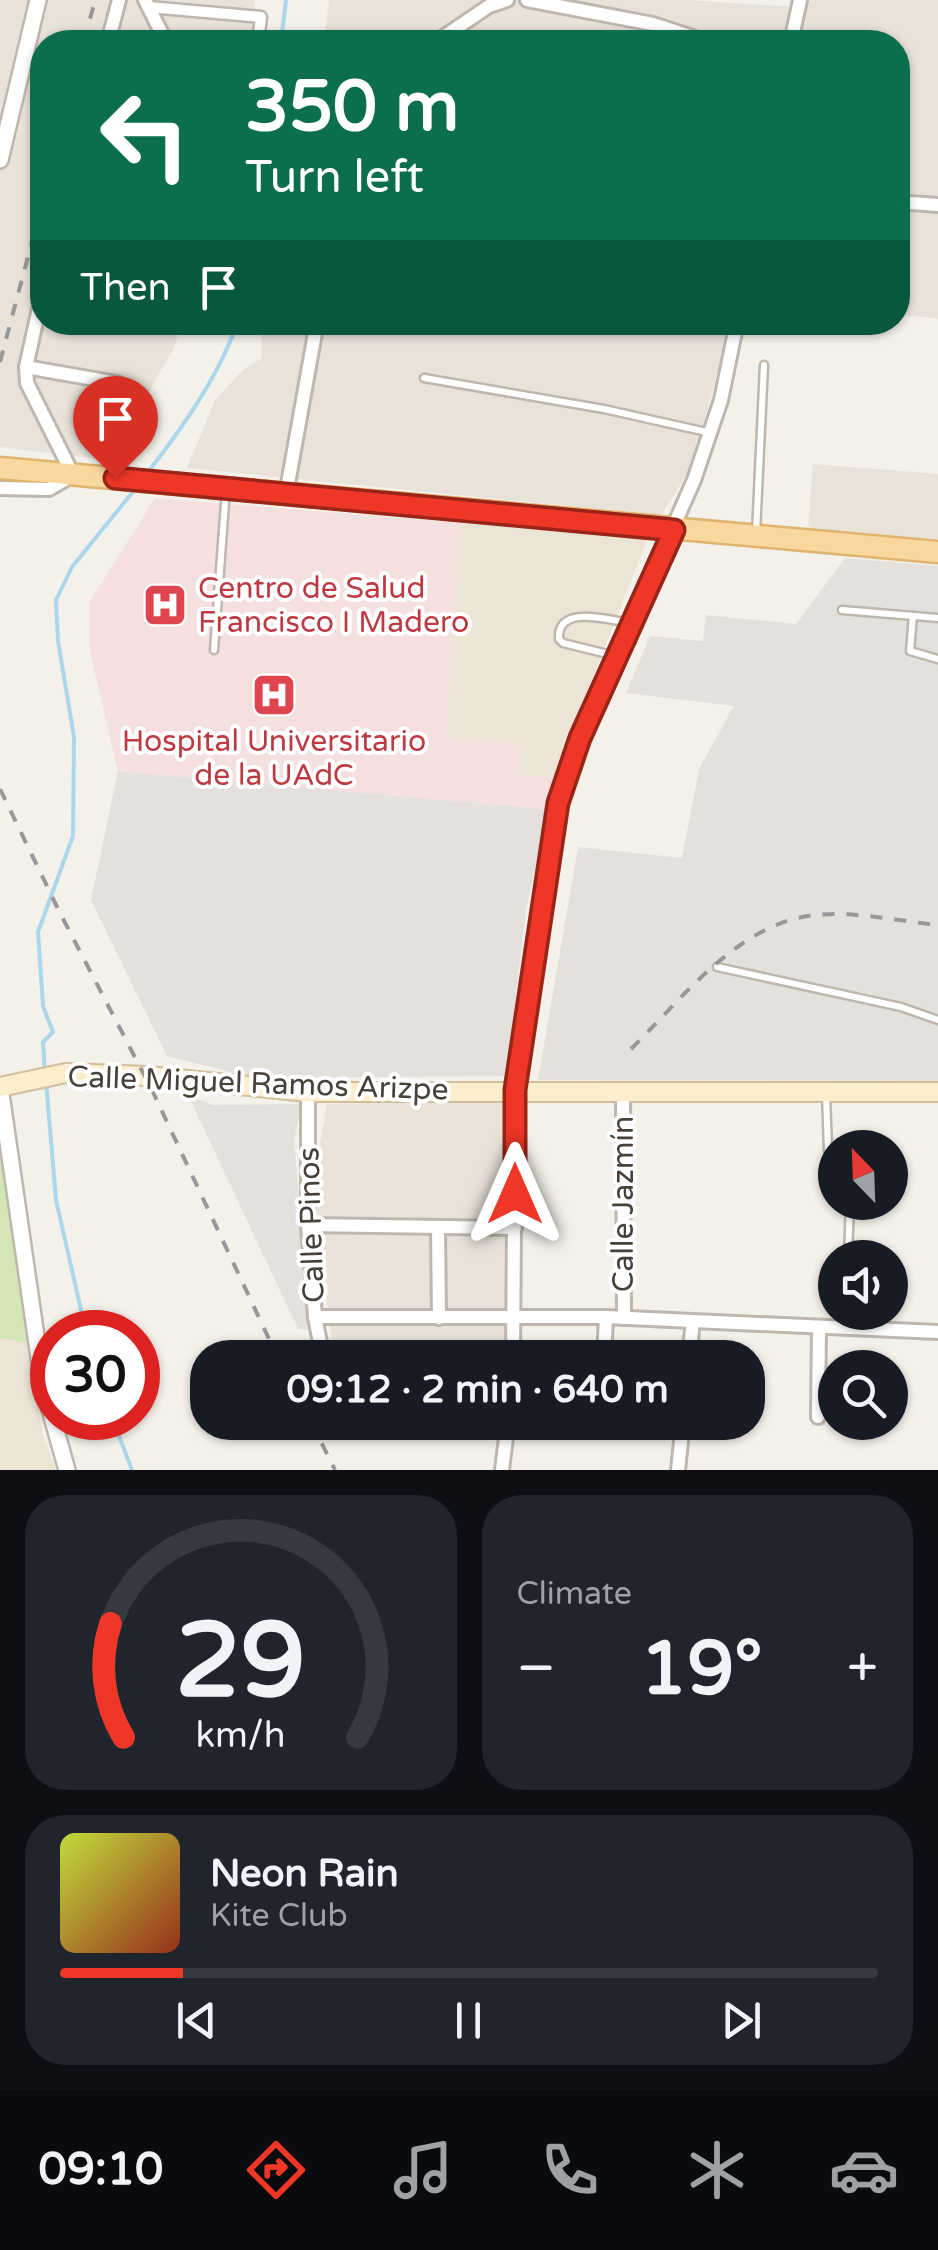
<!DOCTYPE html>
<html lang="en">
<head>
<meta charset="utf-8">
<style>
	body { margin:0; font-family:"Varela Round",sans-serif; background:#20242c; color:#f1f3f6; height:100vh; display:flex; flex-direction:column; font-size:38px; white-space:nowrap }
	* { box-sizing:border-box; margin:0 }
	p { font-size:32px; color:#9ea1a6 }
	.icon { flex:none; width:55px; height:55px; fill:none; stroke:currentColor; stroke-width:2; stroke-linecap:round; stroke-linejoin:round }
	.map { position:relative; height:1470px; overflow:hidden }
	.side { display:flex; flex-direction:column; gap:25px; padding:25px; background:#0d0f14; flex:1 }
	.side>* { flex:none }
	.hud { position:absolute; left:30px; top:30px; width:880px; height:305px; border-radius:40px; box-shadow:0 2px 8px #0004; background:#0b6e4f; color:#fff; overflow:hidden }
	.needle { width:65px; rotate:337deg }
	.buttons { position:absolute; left:818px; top:1130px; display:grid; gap:20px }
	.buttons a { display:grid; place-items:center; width:90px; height:90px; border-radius:50%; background:#171b24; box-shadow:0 2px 8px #0004; font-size:50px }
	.speed { position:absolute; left:30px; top:1310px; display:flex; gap:20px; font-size:50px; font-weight:700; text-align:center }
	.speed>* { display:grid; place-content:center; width:130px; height:130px; border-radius:50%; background:#171b24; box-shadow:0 2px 8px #0004; line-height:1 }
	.speed .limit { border:15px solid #d22; background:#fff; color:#111 }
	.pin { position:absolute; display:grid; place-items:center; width:85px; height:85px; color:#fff; margin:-102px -42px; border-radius:50% 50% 50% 0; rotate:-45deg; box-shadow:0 0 10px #0007 }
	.pin .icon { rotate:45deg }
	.me { position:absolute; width:110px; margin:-55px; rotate:0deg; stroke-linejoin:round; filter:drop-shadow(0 0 8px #0008) }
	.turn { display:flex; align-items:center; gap:35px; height:210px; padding:0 50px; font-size:45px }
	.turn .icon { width:130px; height:130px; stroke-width:2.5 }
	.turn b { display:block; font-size:70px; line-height:85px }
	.then { display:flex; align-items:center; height:95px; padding:0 50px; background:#0003; gap:20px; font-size:38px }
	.big { font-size:75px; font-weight:700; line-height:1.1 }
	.side .card { flex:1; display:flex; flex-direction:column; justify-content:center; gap:15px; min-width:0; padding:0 35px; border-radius:40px; background:#20242c }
	.side .dial { align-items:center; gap:0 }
	.dial svg { height:260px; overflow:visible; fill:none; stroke:#363941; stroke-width:7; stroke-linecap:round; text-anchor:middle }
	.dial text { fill:#f1f3f6; stroke:none }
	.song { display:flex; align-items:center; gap:30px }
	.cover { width:120px; height:120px; border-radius:15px; background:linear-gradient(135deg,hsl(70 70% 55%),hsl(10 70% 35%)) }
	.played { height:10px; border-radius:5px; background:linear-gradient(90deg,#ee3727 15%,#363941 15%) }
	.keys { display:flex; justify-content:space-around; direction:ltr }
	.heat { display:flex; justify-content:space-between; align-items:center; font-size:55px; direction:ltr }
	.side .tiles { flex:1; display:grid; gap:25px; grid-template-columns:1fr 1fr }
	.card:last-child { grid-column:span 2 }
	.trip { position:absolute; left:190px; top:1340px; width:575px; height:100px; border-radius:40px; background:#171b24; box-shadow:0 2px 8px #0004; font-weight:700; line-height:100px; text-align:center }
	.tab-bar { display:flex; height:160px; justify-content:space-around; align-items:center; background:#090b0e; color:#9ea1a6 }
	.tab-bar .icon { width:70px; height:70px }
	.tab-bar .selected { color:#ee3727 }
	.tab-bar b { font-size:45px; color:#f1f3f6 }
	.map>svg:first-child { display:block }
	.residential { fill:#e8e2d9 }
	.industrial { fill:#e4e0db }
	.education { fill:#ece4d5 }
	.medical { fill:#f4e0df }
	.green { fill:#d4e6b6 }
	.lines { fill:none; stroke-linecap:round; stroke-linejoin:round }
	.stream { stroke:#abd7ed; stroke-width:4 }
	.service-casing { stroke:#bfb7ad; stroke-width:11 }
	.pedestrian-casing { stroke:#bfb7ad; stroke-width:15 }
	.minor-casing { stroke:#bfb7ad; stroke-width:18 }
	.tertiary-casing { stroke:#bfb7ad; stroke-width:20 }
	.secondary-casing { stroke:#d1bf9c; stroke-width:22 }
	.primary-casing { stroke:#deb46f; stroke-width:25 }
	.service { stroke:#fff; stroke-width:6 }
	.pedestrian { stroke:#fff; stroke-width:10 }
	.minor { stroke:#fff; stroke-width:12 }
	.tertiary { stroke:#fff; stroke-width:15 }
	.secondary { stroke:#fcedcd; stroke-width:18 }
	.primary { stroke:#f9d89f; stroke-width:20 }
	.rail { stroke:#989898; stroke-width:4; stroke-dasharray:12 12; stroke-linecap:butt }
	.route-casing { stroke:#9b2419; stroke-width:25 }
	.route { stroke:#ee3727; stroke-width:18 }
	.labels { text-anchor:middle; stroke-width:8; stroke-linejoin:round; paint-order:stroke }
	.health-label { font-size:30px; fill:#be3a42; stroke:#fff; text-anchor:start }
	.street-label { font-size:30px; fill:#484139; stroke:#fff }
</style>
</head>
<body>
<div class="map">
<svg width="938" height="1470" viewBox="0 0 938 1470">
	<rect width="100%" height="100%" fill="#f4f0ea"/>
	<!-- residential -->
	<g class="residential">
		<path d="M0,0H254L257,20L255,42H42V322L181,323L174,348L133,419L145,425L123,462L0,447Z"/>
		<path d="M329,0H689L792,7L794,0H938V319L898,314V42H324Z"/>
		<path d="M260,323H731L691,468L661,515L187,468L215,400L243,370L262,358Z"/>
		<path d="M813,464L938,474V539L808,529Z"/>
		<path d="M507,1101L510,1329L507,1357H338L332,1340L315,1212L319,1149L327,1104Z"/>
	</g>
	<!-- industrial -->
	<g class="industrial">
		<path d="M845,558L938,566V1081L538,1080L578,847L682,858L699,769L734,706L626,693L650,636L703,641L706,615L796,624Z"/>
		<path d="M118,771L548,809L526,910L506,1076L255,1078L167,1056L91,900Z"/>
		<path d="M188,1095L212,1105L302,1104L294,1141L310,1329H298Z"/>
	</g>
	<!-- education -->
	<g class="education">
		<path d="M461,523L648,538L553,777L518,775L521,744L446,737Z"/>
		<path d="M0,1338L27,1343L43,1434L56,1470H0Z"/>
	</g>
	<!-- medical -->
	<path class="medical" d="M155,498L461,523L446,737L522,744L518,775L553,777L548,809L118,771L90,652L89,603Z"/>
	<!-- green -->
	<path class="green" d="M0,1141L27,1343L0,1338Z"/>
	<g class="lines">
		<!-- stream -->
		<g class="stream">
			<path d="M281,42L286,0"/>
			<path d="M148,472C184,426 218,377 238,322"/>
			<path d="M45,1072L43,1042L53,1032L43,1006L38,932L73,836L74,737L58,641L56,600L72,567L136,488"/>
			<path d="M46,1081L56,1200L86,1332"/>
			<path d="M112,1418L132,1470"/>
		</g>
		<defs>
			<g id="service">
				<path d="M424,378L604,409L711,433"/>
				<path d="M756,533L764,365"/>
				<path d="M842,610L938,618"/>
				<path d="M913,616L910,651L938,659"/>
				<path d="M214,650L226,490"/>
				<path d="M616,656L563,643L559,639C557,604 608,620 630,623"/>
				<path d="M717,967L901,1007L938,1020"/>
				<path d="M826,1094L828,1150L835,1166"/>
				<path d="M848,1258L850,1202"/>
			</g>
			<path id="pedestrian" d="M149,7L261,17L258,42"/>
			<g id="minor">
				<path d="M145,0L166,42"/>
				<path d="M527,0L653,24L708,42"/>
				<path d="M108,42L119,0"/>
				<path d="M436,42L489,6L507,0"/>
				<path d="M791,42L800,0"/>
				<path d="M898,202L938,205"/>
				<path d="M26,367L117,383"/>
				<path d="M0,488L49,489L73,475L27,383L26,367L42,295"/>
				<path d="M286,495L317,322"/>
				<path d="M623,1090L624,1318"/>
				<path d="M308,1092V1225L315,1317L323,1358"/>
				<path d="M308,1225L515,1228"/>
				<path d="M438,1227L439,1318"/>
				<path d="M315,1317H606L938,1332"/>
				<path d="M513,1358L515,1090L558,803L580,738L694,480L721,400L737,322"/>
				<path d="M604,1358L606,1317"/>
				<path d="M689,1358L693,1321"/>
				<path d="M818,1417L819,1327"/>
				<path d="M368,1422L383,1425L425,1422"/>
				<path d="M502,1470L508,1422"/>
				<path d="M678,1470L683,1422"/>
			</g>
			<g id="tertiary">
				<path d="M0,160L38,0"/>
				<path d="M0,1087L43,1385L67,1470"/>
			</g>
			<path id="secondary" d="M0,1087L66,1073L148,1076L308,1092H938"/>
			<path id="primary" d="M0,468L938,552"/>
		</defs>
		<!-- service casing -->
		<use href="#service" class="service-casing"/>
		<!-- pedestrian casing -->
		<use href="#pedestrian" class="pedestrian-casing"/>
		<!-- minor casing -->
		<use href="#minor" class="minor-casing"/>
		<!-- tertiary casing -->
		<use href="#tertiary" class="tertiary-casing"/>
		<!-- secondary casing -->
		<use href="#secondary" class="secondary-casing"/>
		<!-- primary casing -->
		<use href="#primary" class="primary-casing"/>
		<!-- service -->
		<use href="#service" class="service"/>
		<!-- pedestrian -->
		<use href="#pedestrian" class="pedestrian"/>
		<!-- minor -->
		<use href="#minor" class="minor"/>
		<!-- tertiary -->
		<use href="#tertiary" class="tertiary"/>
		<!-- secondary -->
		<use href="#secondary" class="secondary"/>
		<!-- primary -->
		<use href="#primary" class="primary"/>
		<!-- rail -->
		<g class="rail">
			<path d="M84,42L95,0"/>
			<path d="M0,362L42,204"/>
			<path d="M0,789L60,913L152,1090L278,1358"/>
			<path d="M631,1049C682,999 738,923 815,915C855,911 898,921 938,925"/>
			<path d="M311,1422L335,1470"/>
		</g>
	</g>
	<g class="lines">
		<defs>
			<path id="route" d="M115,478L674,530L580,738L558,803L515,1090V1194"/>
		</defs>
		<!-- route casing -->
		<use href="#route" class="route-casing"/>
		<!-- route -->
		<use href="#route" class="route"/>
	</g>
	<!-- icons -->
	<defs>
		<symbol id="hospital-square" viewBox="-11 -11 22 22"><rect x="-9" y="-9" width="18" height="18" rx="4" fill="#e0444e" stroke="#fff"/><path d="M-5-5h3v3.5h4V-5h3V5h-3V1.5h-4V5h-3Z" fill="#fff"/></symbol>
	</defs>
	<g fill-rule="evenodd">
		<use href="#hospital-square" x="140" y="580" width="50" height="50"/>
		<use href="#hospital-square" x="249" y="670" width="50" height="50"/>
	</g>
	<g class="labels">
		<!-- health labels -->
		<g class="health-label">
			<text x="198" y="598">Centro de Salud<tspan x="198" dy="34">Francisco I Madero</tspan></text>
			<text x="274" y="751" text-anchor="middle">Hospital Universitario<tspan x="274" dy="34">de la UAdC</tspan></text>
		</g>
		<!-- street labels -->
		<g class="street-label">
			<text transform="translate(258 1083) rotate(2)" y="10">Calle Miguel Ramos Arizpe</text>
			<text transform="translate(623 1204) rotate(-90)" y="10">Calle Jazmín</text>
			<text transform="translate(311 1225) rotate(-92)" y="10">Calle Pinos</text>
		</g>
	</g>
</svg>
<div class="buttons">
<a><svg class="needle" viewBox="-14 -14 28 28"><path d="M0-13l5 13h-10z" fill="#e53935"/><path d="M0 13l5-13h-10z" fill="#9ea1a6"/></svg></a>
<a><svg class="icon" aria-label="sound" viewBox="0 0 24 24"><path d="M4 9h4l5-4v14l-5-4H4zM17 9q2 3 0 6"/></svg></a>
<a><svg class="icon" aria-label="search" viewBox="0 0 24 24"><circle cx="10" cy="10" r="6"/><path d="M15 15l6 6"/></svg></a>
</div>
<div class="speed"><div class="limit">30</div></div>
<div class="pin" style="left:115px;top:478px;background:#d93025"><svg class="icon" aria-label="arrive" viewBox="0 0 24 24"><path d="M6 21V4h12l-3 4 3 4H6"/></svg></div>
<svg class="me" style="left:515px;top:1194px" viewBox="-20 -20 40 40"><path d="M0-17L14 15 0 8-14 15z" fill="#ee3727" stroke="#fff" stroke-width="4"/></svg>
<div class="trip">09:12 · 2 min · 640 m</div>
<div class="hud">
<div class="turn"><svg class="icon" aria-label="left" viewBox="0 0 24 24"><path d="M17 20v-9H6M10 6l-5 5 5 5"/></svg><div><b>350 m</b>Turn left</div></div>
<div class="then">Then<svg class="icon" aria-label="arrive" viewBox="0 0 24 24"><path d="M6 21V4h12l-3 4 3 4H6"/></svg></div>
</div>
</div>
<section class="side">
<div class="tiles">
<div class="card dial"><svg viewBox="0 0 100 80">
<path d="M14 69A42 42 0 1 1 86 69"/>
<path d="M14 69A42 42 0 0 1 10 34" stroke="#ee3727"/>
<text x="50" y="56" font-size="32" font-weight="700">29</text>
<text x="50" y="72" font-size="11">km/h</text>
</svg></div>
<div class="card"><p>Climate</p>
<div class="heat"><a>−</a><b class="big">19°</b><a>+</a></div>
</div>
<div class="card">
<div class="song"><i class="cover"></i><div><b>Neon Rain</b><p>Kite Club</p></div></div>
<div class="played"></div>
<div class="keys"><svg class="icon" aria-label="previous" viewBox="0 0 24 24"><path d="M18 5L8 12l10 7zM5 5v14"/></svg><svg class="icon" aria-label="pause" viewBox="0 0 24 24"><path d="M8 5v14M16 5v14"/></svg><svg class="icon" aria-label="next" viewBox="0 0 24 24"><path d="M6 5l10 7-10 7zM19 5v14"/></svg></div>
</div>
</div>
</section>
<nav class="tab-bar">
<b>09:10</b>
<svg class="icon selected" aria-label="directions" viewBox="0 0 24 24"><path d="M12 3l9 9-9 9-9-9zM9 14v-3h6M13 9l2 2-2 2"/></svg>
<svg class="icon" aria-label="music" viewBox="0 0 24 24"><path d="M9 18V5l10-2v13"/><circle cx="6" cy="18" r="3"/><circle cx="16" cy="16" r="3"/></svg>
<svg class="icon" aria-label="phone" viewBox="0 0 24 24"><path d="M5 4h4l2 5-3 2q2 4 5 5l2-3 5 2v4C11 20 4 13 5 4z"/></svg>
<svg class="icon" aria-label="climate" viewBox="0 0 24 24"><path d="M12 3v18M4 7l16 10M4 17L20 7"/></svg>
<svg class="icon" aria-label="car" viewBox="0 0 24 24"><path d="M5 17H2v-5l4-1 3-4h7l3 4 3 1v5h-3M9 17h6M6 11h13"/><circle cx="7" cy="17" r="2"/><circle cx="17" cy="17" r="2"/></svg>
</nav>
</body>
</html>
